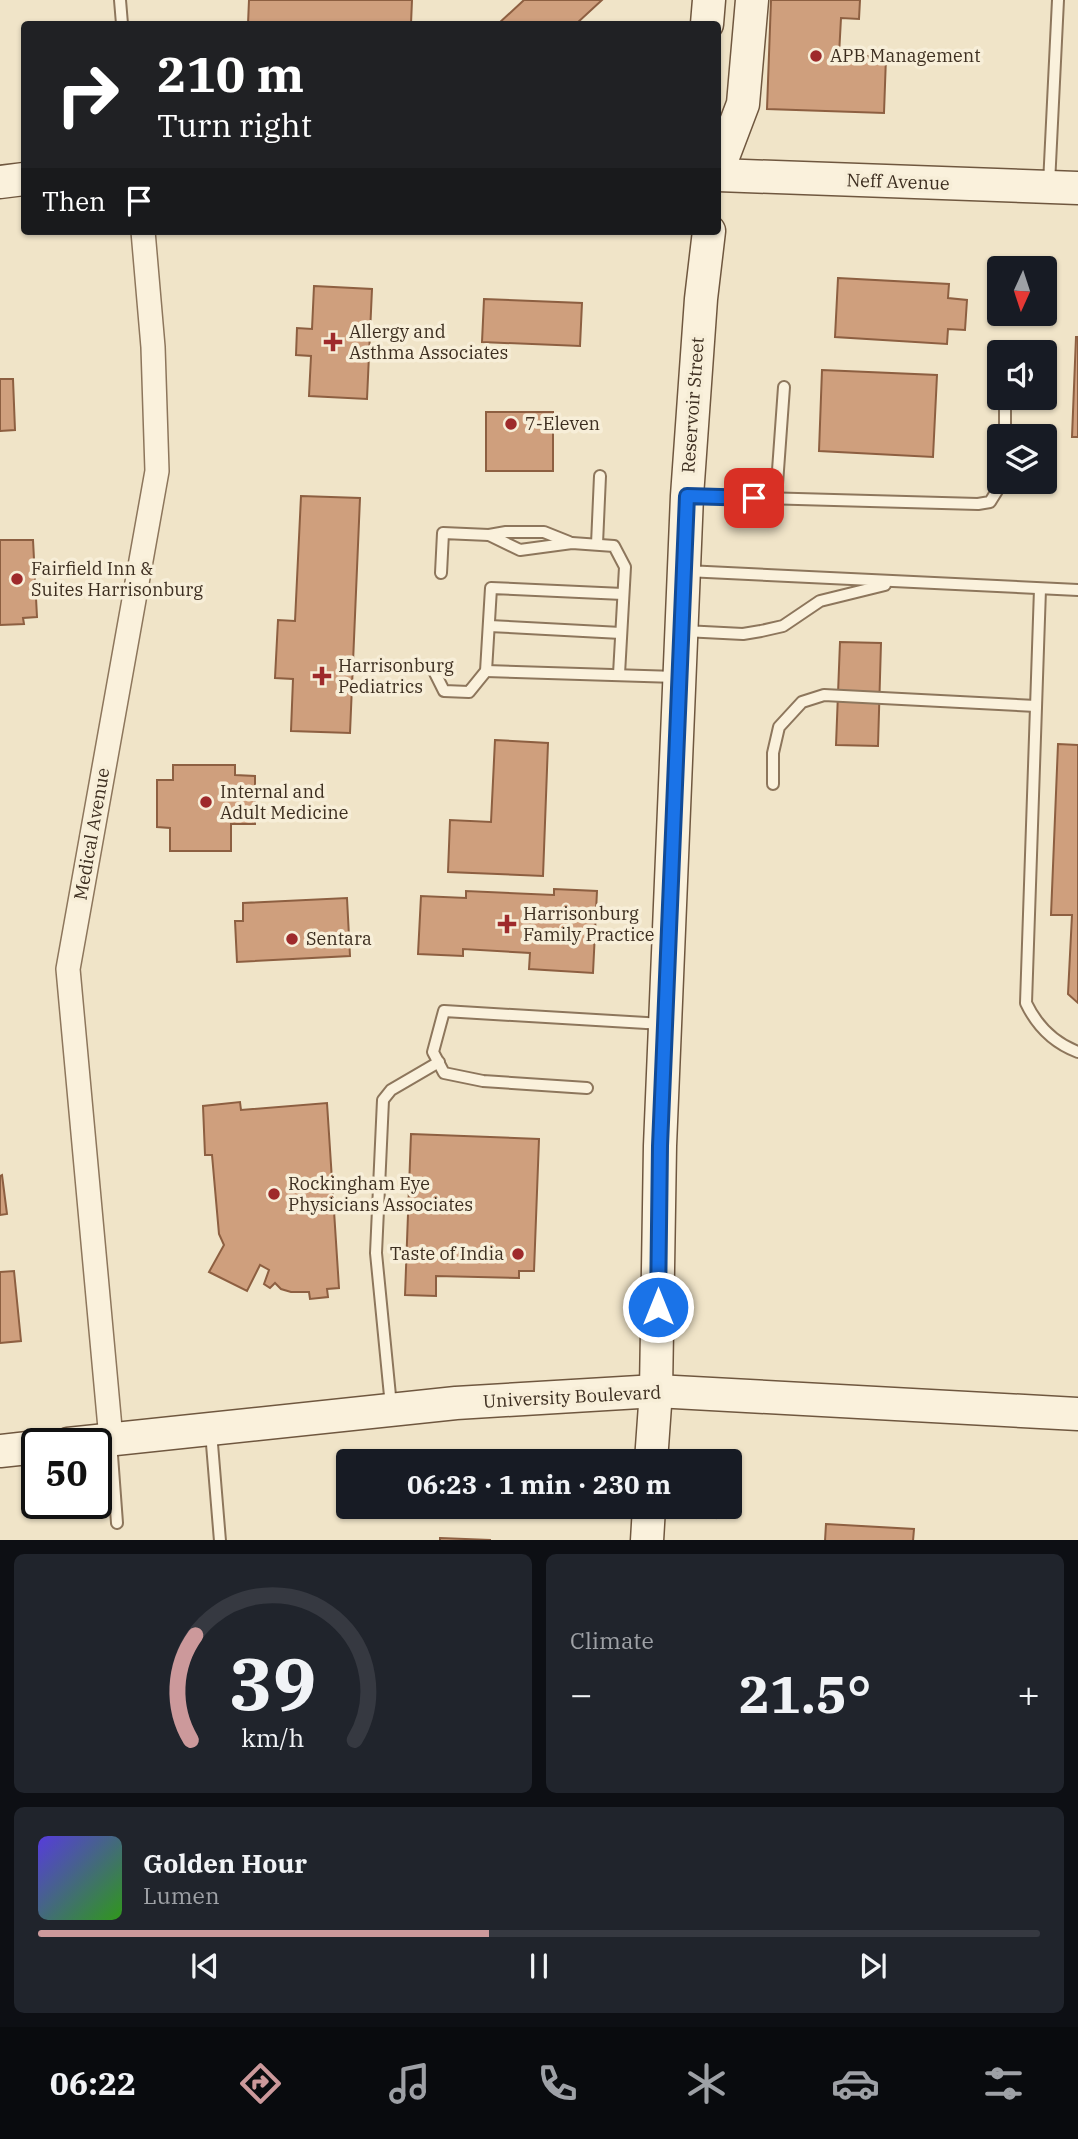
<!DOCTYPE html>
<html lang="en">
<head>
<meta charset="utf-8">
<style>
	body { margin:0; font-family:"IBM Plex Serif",serif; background:#20242c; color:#f1f3f6; height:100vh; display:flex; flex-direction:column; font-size:26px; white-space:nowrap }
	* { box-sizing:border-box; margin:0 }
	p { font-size:23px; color:#9ea1a6 }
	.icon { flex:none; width:38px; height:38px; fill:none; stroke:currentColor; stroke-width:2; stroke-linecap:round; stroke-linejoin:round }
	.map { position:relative; height:1540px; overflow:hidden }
	.drawer { display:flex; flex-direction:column; gap:14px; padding:14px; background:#0d0f14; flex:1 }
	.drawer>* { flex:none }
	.hud { position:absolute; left:21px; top:21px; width:700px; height:214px; border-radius:7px; box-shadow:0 2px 5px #0004; background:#202124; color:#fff; overflow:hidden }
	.needle { width:46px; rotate:183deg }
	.fabs { position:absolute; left:987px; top:256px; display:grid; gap:14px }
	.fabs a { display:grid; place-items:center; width:70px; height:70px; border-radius:7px; background:#171b24; box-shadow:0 2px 5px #0004; font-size:35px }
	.speed { position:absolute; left:21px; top:1428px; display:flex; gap:14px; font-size:35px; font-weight:700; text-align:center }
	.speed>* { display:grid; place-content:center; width:91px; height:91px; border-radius:50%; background:#171b24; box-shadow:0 2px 5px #0004; line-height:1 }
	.speed .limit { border:4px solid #111; border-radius:10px; background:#fff; color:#111 }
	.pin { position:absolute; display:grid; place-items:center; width:60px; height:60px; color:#fff; margin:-30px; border-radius:14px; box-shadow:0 4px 10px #0006 }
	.me { position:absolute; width:77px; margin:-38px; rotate:0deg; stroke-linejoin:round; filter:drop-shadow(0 0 5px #0008) }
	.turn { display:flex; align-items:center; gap:24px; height:147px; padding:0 21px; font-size:32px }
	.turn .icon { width:91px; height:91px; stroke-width:2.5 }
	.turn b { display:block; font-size:49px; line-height:60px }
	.then { display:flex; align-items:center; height:66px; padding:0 21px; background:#0003; gap:14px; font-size:26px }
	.big { font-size:52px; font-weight:700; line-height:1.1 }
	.drawer .card { flex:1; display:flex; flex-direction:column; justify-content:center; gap:10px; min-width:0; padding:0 24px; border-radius:10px; background:#20242c }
	.drawer .dial { align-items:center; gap:0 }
	.dial svg { height:182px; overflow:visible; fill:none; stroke:#363941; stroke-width:7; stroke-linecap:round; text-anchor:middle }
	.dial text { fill:#f1f3f6; stroke:none }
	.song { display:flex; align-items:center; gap:21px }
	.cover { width:84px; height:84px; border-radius:10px; background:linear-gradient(135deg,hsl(250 70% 55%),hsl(110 70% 35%)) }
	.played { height:7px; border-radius:4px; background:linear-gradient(90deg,#cc999b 45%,#363941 45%) }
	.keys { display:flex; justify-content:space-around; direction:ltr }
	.heat { display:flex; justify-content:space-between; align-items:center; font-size:38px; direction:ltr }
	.drawer .tiles { flex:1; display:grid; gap:14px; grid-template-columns:1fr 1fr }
	.card:last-child { grid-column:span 2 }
	.trip { position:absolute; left:336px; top:1449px; width:406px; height:70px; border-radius:7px; background:#171b24; box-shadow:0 2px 5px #0004; font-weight:700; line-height:70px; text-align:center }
	.tabs { display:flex; height:112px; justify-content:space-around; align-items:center; background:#090b0e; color:#9ea1a6 }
	.tabs .icon { width:49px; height:49px }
	.tabs .selected { color:#cc999b }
	.tabs b { font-size:32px; color:#f1f3f6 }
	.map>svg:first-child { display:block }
	.building { fill:#cf9f7d; stroke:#8d5f41; stroke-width:2 }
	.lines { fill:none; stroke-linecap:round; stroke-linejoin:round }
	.lane-casing { stroke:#8d765c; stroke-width:14 }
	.street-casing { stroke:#8d765c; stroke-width:26 }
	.secondary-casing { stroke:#6f573f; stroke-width:35 }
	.lane { stroke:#faf1dc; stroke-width:10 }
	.street { stroke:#faf1dc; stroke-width:23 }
	.secondary { stroke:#faf1dc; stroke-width:32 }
	.route-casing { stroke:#114b97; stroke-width:18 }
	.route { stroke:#1a73e8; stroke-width:12 }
	.poi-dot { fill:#9e2a2b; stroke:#f7eed8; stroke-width:2.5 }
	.labels { text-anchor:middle; stroke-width:7; stroke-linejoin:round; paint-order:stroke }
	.poi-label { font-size:18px; fill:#3d2e20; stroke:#f7eed8; text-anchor:start }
	.street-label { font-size:18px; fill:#3d2e20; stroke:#f7eed8 }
</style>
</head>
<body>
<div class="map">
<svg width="1078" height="1541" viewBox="0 0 1078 1541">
	<rect width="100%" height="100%" fill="#f0e4c8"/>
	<!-- building -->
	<g class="building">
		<path d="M249,0H412L411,24H248Z"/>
		<path d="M524,0H602L576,24H498Z"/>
		<path d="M771,0H860L859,19L841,18L839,55L886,57L884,113L767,109Z"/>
		<path d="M838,278L949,284L948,298L967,300L965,330L948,329L947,344L835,337Z"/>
		<path d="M314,286L372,289L367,399L309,396L311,356L296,355L297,328L312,329Z"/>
		<path d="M484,299L582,303L580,346L482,342Z"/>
		<path d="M1076,337H1078V437H1072Z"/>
		<path d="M822,370L937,375L933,457L819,451Z"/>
		<path d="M0,379H13L15,430L0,431Z"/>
		<rect x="486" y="412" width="67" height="59"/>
		<path d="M301,496L360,498L350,733L291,731L293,679L275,678L278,620L295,621Z"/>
		<path d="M0,540H33L37,617L23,618L24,624L0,625Z"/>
		<path d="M840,642L881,643L878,746L836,745Z"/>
		<path d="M495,740L548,743L543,876L448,872L450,820L491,822Z"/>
		<path d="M1058,744L1078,745V1003L1068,994L1072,915H1051Z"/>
		<path d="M173,765H235V775L255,776V824H231V851H170V828L157,827V780H173Z"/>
		<path d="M554,889L597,891L593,973L529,969L530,953L463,949V956L418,954L421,896L466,898V891L554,895Z"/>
		<path d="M347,898L350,956L237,962L235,921H243V903Z"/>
		<path d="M240,1102L241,1110L327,1103L339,1288L327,1289L328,1297L310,1299L309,1292H291L281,1289L275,1283L270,1288L264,1284L269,1270L260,1265L247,1291L209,1272L224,1245L219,1234L212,1155H205L203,1106Z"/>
		<path d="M411,1134L539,1139L534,1271H519V1278L436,1276V1296L405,1295Z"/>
		<path d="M2,1175L7,1214L0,1215V1176Z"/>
		<path d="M14,1271L21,1341L0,1343V1272Z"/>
		<path d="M701,1507H725L716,1518Z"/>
		<path d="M826,1524L914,1529L913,1541H825Z"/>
		<path d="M440,1538L490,1540V1541H440Z"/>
	</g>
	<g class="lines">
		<defs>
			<g id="lane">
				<path d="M120,0L122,24"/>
				<path d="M1049,184L1058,0"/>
				<path d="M1005,436V406"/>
				<path d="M689,496L978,504L990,502L1003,481"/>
				<path d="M776,498L784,387"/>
				<path d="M489,535L520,550L572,543L614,546L625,567L619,674"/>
				<path d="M597,544L600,476"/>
				<path d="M686,571L1078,590"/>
				<path d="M441,573L443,533L489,535L506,532H544L569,542"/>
				<path d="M1040,589L1026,1003C1037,1026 1054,1043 1078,1052"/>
				<path d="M489,626L621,633"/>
				<path d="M684,631L743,634L761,631L783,626L820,601L885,585"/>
				<path d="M435,669V673L444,691L469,692L486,671L491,588L623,594"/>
				<path d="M486,671L676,677"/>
				<path d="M773,784V753L779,727L802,702L824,695L1036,706"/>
				<path d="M587,1088L483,1081L444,1073L433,1052L444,1011L663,1024"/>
				<path d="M391,1406L376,1253L383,1100L391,1090L439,1062"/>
				<path d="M211,1432L220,1541"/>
				<path d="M111,1442L117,1523"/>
			</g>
			<path id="street" d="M111,1439L68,969L157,471L153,347L143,231"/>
			<g id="secondary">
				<path d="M707,24L709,0"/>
				<path d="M718,170L743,104L752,0"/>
				<path d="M718,175L1078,188"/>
				<path d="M0,182L24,179"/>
				<path d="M68,1444L456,1403L656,1391L1078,1414"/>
				<path d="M0,1451L37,1447"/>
				<path d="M651,1461L656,1391L660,1146L687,496L701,299L709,231"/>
				<path d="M647,1541L649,1507"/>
			</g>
		</defs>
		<!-- lane casing -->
		<use href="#lane" class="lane-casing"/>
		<!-- street casing -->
		<use href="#street" class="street-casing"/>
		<!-- secondary casing -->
		<use href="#secondary" class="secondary-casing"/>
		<!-- lane -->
		<use href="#lane" class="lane"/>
		<!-- street -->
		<use href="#street" class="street"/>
		<!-- secondary -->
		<use href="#secondary" class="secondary"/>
	</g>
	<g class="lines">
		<defs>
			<path id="route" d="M658,1307L660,1146L687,496L754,498"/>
		</defs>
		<!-- route casing -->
		<use href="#route" class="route-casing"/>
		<!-- route -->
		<use href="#route" class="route"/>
	</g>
	<!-- markers -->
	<g class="poi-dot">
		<circle cx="816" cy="56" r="7"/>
		<path d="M329.5 331.5h7v7h7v7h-7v7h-7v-7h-7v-7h7z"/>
		<circle cx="511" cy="424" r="7"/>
		<circle cx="17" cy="579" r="7"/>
		<path d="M318.5 665.5h7v7h7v7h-7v7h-7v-7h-7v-7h7z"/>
		<circle cx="206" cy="802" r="7"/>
		<path d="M503.5 913.5h7v7h7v7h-7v7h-7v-7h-7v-7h7z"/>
		<circle cx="292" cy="939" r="7"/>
		<circle cx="274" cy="1194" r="7"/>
		<circle cx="518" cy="1254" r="7"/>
	</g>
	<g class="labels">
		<!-- poi labels -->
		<g class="poi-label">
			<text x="830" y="62">APB Management</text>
			<text x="349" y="338">Allergy and<tspan x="349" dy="21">Asthma Associates</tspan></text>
			<text x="525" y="430">7-Eleven</text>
			<text x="31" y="575">Fairfield Inn &amp;<tspan x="31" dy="21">Suites Harrisonburg</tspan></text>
			<text x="338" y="672">Harrisonburg<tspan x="338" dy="21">Pediatrics</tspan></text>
			<text x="220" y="798">Internal and<tspan x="220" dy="21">Adult Medicine</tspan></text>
			<text x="523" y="920">Harrisonburg<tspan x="523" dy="21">Family Practice</tspan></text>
			<text x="306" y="945">Sentara</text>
			<text x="288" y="1190">Rockingham Eye<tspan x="288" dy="21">Physicians Associates</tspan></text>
			<text x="504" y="1260" text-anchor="end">Taste of India</text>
		</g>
		<!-- street labels -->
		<g class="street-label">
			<text transform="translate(898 182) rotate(2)" y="6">Neff Avenue</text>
			<text transform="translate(693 405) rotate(-86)" y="6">Reservoir Street</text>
			<text transform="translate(92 834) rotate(-80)" y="6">Medical Avenue</text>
			<text transform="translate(572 1397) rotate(-3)" y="6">University Boulevard</text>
		</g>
	</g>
</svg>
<div class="fabs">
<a><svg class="needle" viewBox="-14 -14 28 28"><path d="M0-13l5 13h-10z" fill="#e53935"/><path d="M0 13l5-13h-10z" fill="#9ea1a6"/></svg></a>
<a><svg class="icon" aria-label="sound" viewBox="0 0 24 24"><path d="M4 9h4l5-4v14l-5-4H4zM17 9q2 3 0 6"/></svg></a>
<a><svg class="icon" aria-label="layers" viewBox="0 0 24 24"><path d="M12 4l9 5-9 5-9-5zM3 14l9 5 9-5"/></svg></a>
</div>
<div class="speed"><div class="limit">50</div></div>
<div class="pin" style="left:754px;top:498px;background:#d93025"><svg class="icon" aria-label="arrive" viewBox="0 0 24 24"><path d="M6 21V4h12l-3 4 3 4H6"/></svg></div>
<svg class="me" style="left:658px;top:1307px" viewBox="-20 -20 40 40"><circle r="17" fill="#1a73e8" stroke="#fff" stroke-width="3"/><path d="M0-11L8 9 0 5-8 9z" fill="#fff"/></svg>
<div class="trip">06:23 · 1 min · 230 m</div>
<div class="hud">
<div class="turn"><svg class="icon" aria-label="right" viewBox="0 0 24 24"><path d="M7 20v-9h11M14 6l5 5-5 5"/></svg><div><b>210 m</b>Turn right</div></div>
<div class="then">Then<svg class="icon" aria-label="arrive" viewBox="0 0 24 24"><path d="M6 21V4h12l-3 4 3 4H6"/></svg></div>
</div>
</div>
<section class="drawer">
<div class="tiles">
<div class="card dial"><svg viewBox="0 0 100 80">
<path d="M14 69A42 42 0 1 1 86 69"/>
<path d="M14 69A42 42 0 0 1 16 23" stroke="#cc999b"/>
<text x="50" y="56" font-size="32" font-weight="700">39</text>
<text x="50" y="72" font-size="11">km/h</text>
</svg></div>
<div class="card"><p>Climate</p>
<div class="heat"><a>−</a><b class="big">21.5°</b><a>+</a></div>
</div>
<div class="card">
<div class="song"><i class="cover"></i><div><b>Golden Hour</b><p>Lumen</p></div></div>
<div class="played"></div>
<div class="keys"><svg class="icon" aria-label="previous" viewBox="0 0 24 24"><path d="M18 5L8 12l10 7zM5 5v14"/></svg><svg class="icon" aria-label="pause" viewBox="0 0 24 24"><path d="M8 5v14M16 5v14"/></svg><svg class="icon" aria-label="next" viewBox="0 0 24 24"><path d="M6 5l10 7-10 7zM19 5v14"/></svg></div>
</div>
</div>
</section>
<nav class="tabs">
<b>06:22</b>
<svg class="icon selected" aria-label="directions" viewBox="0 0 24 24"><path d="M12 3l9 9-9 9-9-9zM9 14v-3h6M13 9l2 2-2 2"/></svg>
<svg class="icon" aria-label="music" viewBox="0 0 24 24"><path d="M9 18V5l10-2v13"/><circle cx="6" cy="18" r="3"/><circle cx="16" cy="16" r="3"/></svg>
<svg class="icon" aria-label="phone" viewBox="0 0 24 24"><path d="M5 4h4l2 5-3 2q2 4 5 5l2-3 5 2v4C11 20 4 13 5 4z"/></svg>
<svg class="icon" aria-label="climate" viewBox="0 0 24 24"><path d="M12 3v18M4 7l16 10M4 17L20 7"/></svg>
<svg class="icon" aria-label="car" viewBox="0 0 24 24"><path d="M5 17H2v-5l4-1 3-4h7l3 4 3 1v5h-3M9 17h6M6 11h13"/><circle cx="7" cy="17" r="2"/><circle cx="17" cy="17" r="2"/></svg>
<svg class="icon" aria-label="filters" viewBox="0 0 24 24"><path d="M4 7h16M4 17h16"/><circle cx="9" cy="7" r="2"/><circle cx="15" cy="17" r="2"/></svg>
</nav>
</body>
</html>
